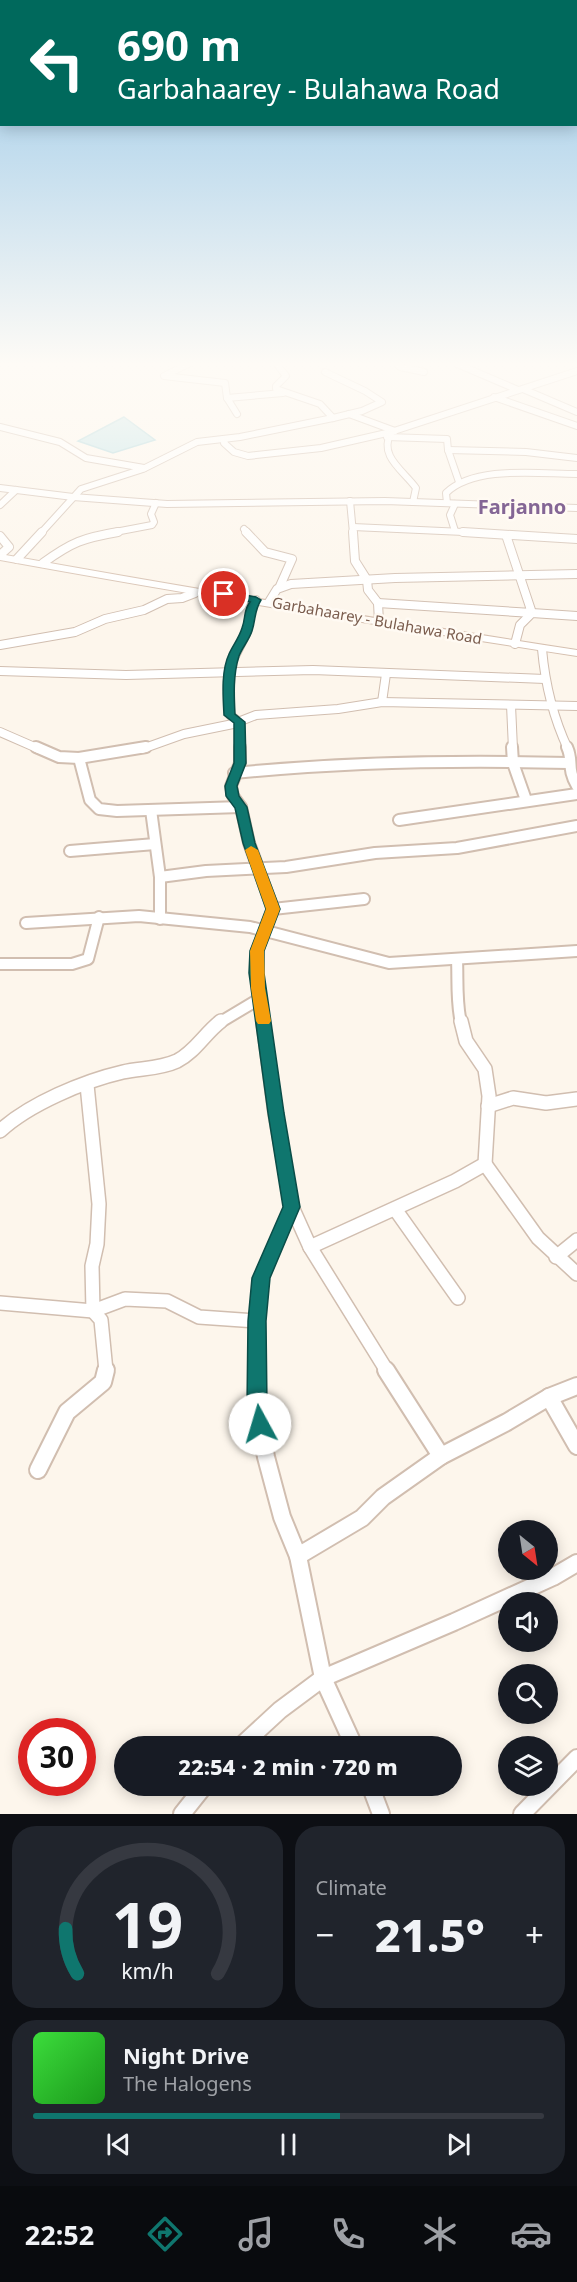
<!DOCTYPE html>
<html lang="en">
<head>
<meta charset="utf-8">
<style>
	body { margin:0; font-family:"Noto Sans",sans-serif; background:#20242c; color:#f1f3f6; height:100vh; display:flex; flex-direction:column; font-size:22px; white-space:nowrap }
	* { box-sizing:border-box; margin:0 }
	p { font-size:20px; color:#9ea1a6 }
	.icon { flex:none; width:33px; height:33px; fill:none; stroke:currentColor; stroke-width:2; stroke-linecap:round; stroke-linejoin:round }
	.map { position:relative; height:1814px; overflow:hidden }
	.panel { display:flex; flex-direction:column; gap:12px; padding:12px; background:#0d0f14; flex:1 }
	.panel>* { flex:none }
	.top-card { position:absolute; left:0px; top:0px; width:578px; height:126px; box-shadow:0 3px 15px #0003; background:#00695c; color:#fff; overflow:hidden }
	.needle { width:39px; rotate:150deg }
	.tools { position:absolute; left:498px; top:1520px; display:grid; gap:12px }
	.tools a { display:grid; place-items:center; width:60px; height:60px; border-radius:50%; background:#171b24; box-shadow:0 3px 15px #0003; font-size:30px }
	.speed { position:absolute; left:18px; top:1718px; display:flex; gap:12px; font-size:30px; font-weight:700; text-align:center }
	.speed>* { display:grid; place-content:center; width:78px; height:78px; border-radius:50%; background:#171b24; box-shadow:0 3px 15px #0003; line-height:1 }
	.speed .limit { border:9px solid #d22; background:#fff; color:#111 }
	.pin { position:absolute; display:grid; place-items:center; width:51px; height:51px; color:#fff; margin:-26px; border:3px solid #fff; border-radius:50%; box-shadow:0 2px 6px #0007 }
	.me { position:absolute; width:66px; margin:-33px; rotate:354deg; stroke-linejoin:round; filter:drop-shadow(0 0 4px #0008) }
	.turn { display:flex; align-items:center; gap:21px; height:126px; padding:0 18px; font-size:27px }
	.turn .icon { width:78px; height:78px; stroke-width:2.5 }
	.turn b { display:block; font-size:42px; line-height:51px }
	.big { font-size:45px; font-weight:800; line-height:1.1 }
	.panel .widget { flex:1; display:flex; flex-direction:column; justify-content:center; gap:9px; min-width:0; padding:0 21px; border-radius:24px; background:#20242c }
	.panel .dial { align-items:center; gap:0 }
	.dial svg { height:156px; overflow:visible; fill:none; stroke:#363941; stroke-width:7; stroke-linecap:round; text-anchor:middle }
	.dial text { fill:#f1f3f6; stroke:none }
	.song { display:flex; align-items:center; gap:18px }
	.cover { width:72px; height:72px; border-radius:9px; background:linear-gradient(135deg,hsl(120 70% 55%),hsl(120 70% 35%)) }
	.played { height:6px; border-radius:3px; background:linear-gradient(90deg,#0f766e 60%,#363941 60%) }
	.keys { display:flex; justify-content:space-around; direction:ltr }
	.heat { display:flex; justify-content:space-between; align-items:center; font-size:33px; direction:ltr }
	.panel .tiles { flex:1; display:grid; gap:12px; grid-template-columns:1fr 1fr }
	.widget:last-child { grid-column:span 2 }
	.trip { position:absolute; left:114px; top:1736px; width:348px; height:60px; border-radius:30px; background:#171b24; box-shadow:0 3px 15px #0003; font-weight:800; line-height:60px; text-align:center }
	.menu { display:flex; height:96px; justify-content:space-around; align-items:center; background:#090b0e; color:#9ea1a6 }
	.menu .icon { width:42px; height:42px }
	.menu .selected { color:#0f766e }
	.menu b { font-size:27px; color:#f1f3f6 }
	.map>svg:first-child { display:block }
	.water { fill:#bfe3e8; stroke:#a5d3da; stroke-width:1.5 }
	.lines { fill:none; stroke-linecap:round; stroke-linejoin:round }
	.minor-far4-casing { stroke:#d1beb0; stroke-width:8 }
	.minor-far3-casing { stroke:#d1beb0; stroke-width:10 }
	.minor-far2-casing { stroke:#d1beb0; stroke-width:14 }
	.minor-far1-casing { stroke:#d1beb0; stroke-width:16 }
	.minor-casing { stroke:#d1beb0; stroke-width:20 }
	.secondary-casing { stroke:#d6c0b0; stroke-width:2 }
	.minor-far4 { stroke:#fff; stroke-width:6 }
	.minor-far3 { stroke:#fff; stroke-width:8 }
	.minor-far2 { stroke:#fff; stroke-width:10 }
	.minor-far1 { stroke:#fff; stroke-width:13 }
	.minor { stroke:#fff; stroke-width:16 }
	.secondary { fill:#fff; fill-rule:evenodd }
	.route { fill:#0f766e; stroke:#0a4d48; stroke-width:1.5 }
	.slow { fill:#f59e0b }
	.labels { text-anchor:middle; stroke-width:5; stroke-linejoin:round; paint-order:stroke }
	.far-street-label { font-size:15px; fill:#7a5c4d; stroke:#fffaf3 }
	.far-district-label { font-size:20px; font-weight:bold; fill:#846695; stroke:#fffaf3 }
</style>
</head>
<body>
<div class="map">
<svg width="577" height="1814" viewBox="0 0 577 1814">
	<rect width="100%" height="100%" fill="#fdf6ec"/>
	<!-- water -->
	<path class="water" d="M124,417L155,440L113,453L78,441Z"/>
	<g class="lines">
		<defs>
			<g id="minor-far4">
				<path d="M190,363L164,376L225,383L227,398L237,414"/>
				<path d="M276,363L286,376L276,386V389L320,404L333,418"/>
				<path d="M395,363L400,367L424,372"/>
				<path d="M455,363L518,390"/>
				<path d="M523,389L577,412"/>
				<path d="M494,397L577,426"/>
				<path d="M227,398L283,393"/>
				<path d="M349,414L395,431"/>
				<path d="M0,427L60,442L86,458L144,468"/>
				<path d="M391,433C378,456 404,471 416,488L413,502"/>
				<path d="M387,437L447,439L448,450L459,482"/>
				<path d="M225,439L224,443L234,452L248,456L321,448L391,432L577,371"/>
				<path d="M448,450L526,452L577,458"/>
				<path d="M0,488L73,497L167,504L385,501L577,508"/>
				<path d="M350,501L353,533"/>
				<path d="M447,503L446,493C475,465 539,474 577,474"/>
				<path d="M455,504L450,515L455,531"/>
				<path d="M0,505L16,490"/>
				<path d="M353,527L486,533"/>
				<path d="M244,529L248,533"/>
				<path d="M41,533L81,489L143,469L197,442L240,437L333,418L362,411L382,402L365,391L325,372"/>
				<path d="M110,533L152,525L154,522L151,514L156,503"/>
			</g>
			<g id="minor-far3">
				<path d="M246,532L265,552L292,559L280,586"/>
				<path d="M353,532L355,561L367,580L368,590L378,603L379,622"/>
				<path d="M463,532L577,539"/>
				<path d="M0,536L9,547L0,555"/>
				<path d="M17,559L42,532"/>
				<path d="M43,563C72,542 83,538 118,532"/>
				<path d="M269,602L277,589L291,584L395,578L577,574"/>
				<path d="M378,603L532,613L506,535"/>
				<path d="M515,644L520,625L532,613L577,616"/>
				<path d="M0,645L75,632L105,619L144,610L167,599L182,598L195,593"/>
				<path d="M542,649C545,683 553,717 568,749"/>
				<path d="M0,671L126,675L313,670L545,679"/>
				<path d="M382,702L386,674"/>
				<path d="M511,705L513,749"/>
				<path d="M0,732L39,749"/>
				<path d="M142,749L184,734L233,724L256,715L338,709L382,702L577,706"/>
				<path d="M240,749L239,722L230,715L229,677L232,662L246,634L251,609L256,600"/>
			</g>
			<g id="minor-far2">
				<path d="M36,747L59,757L79,758L146,747"/>
				<path d="M240,747V763L231,786L233,796L241,807L249,843L273,909L257,951V973L263,1023"/>
				<path d="M512,747L513,763L526,800"/>
				<path d="M567,747C574,762 566,767 577,786"/>
				<path d="M79,758L90,800L99,809L117,811L241,807"/>
				<path d="M234,773C346,762 457,760 569,763"/>
				<path d="M151,810L160,877V919"/>
				<path d="M399,820L577,794"/>
				<path d="M70,851L155,844"/>
				<path d="M160,877L206,871L286,867L375,853L457,848L577,826"/>
				<path d="M273,909L364,899"/>
				<path d="M26,923L139,916L250,927L389,963L577,951"/>
				<path d="M457,959C458,981 456,1001 461,1023"/>
				<path d="M0,964H72L88,959L99,917"/>
				<path d="M219,1023L259,999"/>
			</g>
			<g id="minor-far1">
				<path d="M263,1021L275,1113L292,1207L310,1247L387,1371"/>
				<path d="M87,1085L99,1204L97,1244L92,1266L93,1311L101,1320L106,1371"/>
				<path d="M488,1106L513,1098L546,1103L577,1099"/>
				<path d="M0,1131C29,1104 84,1081 123,1072C141,1068 160,1069 177,1061C195,1052 205,1033 221,1021"/>
				<path d="M485,1164L538,1238L577,1274"/>
				<path d="M395,1209L458,1298"/>
				<path d="M310,1247L455,1181L485,1164L489,1096L485,1069L466,1041L461,1021"/>
				<path d="M556,1257L577,1240"/>
				<path d="M0,1303L93,1311L125,1299L167,1301L199,1317L257,1321"/>
				<path d="M257,1371V1321L261,1278L292,1207"/>
			</g>
			<g id="minor">
				<path d="M257,1370V1407L266,1457L282,1517L298,1556L323,1678L354,1746"/>
				<path d="M386,1370L441,1456"/>
				<path d="M549,1397L577,1446"/>
				<path d="M38,1470L67,1412L103,1382L106,1370"/>
				<path d="M298,1556L362,1518L383,1497L441,1456L507,1422L549,1397L577,1386"/>
				<path d="M241,1746L280,1710L323,1678L454,1622L553,1577L577,1563"/>
				<path d="M370,1785L381,1814"/>
				<path d="M182,1814L205,1785"/>
				<path d="M522,1814L577,1758"/>
			</g>
			<path id="secondary" d="M0,554C192,589 384,620 577,650V656C384,626 192,595 0,560Z"/>
		</defs>
		<!-- minor-far4 casing -->
		<use href="#minor-far4" class="minor-far4-casing"/>
		<!-- minor-far3 casing -->
		<use href="#minor-far3" class="minor-far3-casing"/>
		<!-- minor-far2 casing -->
		<use href="#minor-far2" class="minor-far2-casing"/>
		<!-- minor-far1 casing -->
		<use href="#minor-far1" class="minor-far1-casing"/>
		<!-- minor casing -->
		<use href="#minor" class="minor-casing"/>
		<!-- secondary casing -->
		<use href="#secondary" class="secondary-casing"/>
		<!-- minor-far4 -->
		<use href="#minor-far4" class="minor-far4"/>
		<!-- minor-far3 -->
		<use href="#minor-far3" class="minor-far3"/>
		<!-- minor-far2 -->
		<use href="#minor-far2" class="minor-far2"/>
		<!-- minor-far1 -->
		<use href="#minor-far1" class="minor-far1"/>
		<!-- minor -->
		<use href="#minor" class="minor"/>
		<!-- secondary -->
		<use href="#secondary" class="secondary"/>
	</g>
	<!-- sky -->
	<linearGradient id="sky" x2="0" y2="1"><stop stop-color="#97c7e8"/><stop offset="0.59" stop-color="#fefbf6"/><stop offset="1" stop-color="#fefbf6" stop-opacity="0"/></linearGradient>
	<rect width="577" height="617" fill="url(#sky)"/>
	<!-- route -->
	<path class="route" d="M224,591L256,597L261,600C254,611 256,619 252,631C249,640 242,648 239,656C233,675 234,695 235,714L245,722L246,763L237,786L239,796L247,807L255,843L280,909L264,951V973L284,1113L300,1207L270,1278L266,1321L267,1407L270,1424L267,1431L260,1433L253,1431L247,1407L248,1321L252,1278L283,1207L268,1113L249,973L250,951L266,909L243,843L235,808L226,796L225,786L234,763V723L224,715C223,696 221,671 229,654C233,645 239,638 242,628C246,618 243,611 250,602L220,597V592Z"/>
	<!-- slow -->
	<path class="slow" d="M251,846L258,850L280,909L264,951L265,988L271,1021L269,1024H258L256,1021L251,988L250,951L266,909L245,850Z"/>
	<g class="labels">
		<!-- far-street labels -->
		<g class="far-street-label">
			<text transform="translate(377 621) rotate(10)" y="5">Garbahaarey - Bulahawa Road</text>
		</g>
		<!-- far-district labels -->
		<g class="far-district-label">
			<text x="522" y="514">Farjanno</text>
		</g>
	</g>
</svg>
<div class="tools">
<a><svg class="needle" viewBox="-14 -14 28 28"><path d="M0-13l5 13h-10z" fill="#e53935"/><path d="M0 13l5-13h-10z" fill="#9ea1a6"/></svg></a>
<a><svg class="icon" aria-label="sound" viewBox="0 0 24 24"><path d="M4 9h4l5-4v14l-5-4H4zM17 9q2 3 0 6"/></svg></a>
<a><svg class="icon" aria-label="search" viewBox="0 0 24 24"><circle cx="10" cy="10" r="6"/><path d="M15 15l6 6"/></svg></a>
<a><svg class="icon" aria-label="layers" viewBox="0 0 24 24"><path d="M12 4l9 5-9 5-9-5zM3 14l9 5 9-5"/></svg></a>
</div>
<div class="speed"><div class="limit">30</div></div>
<div class="pin" style="left:224px;top:594px;background:#d93025"><svg class="icon" aria-label="arrive" viewBox="0 0 24 24"><path d="M6 21V4h12l-3 4 3 4H6"/></svg></div>
<svg class="me" style="left:260px;top:1424px" viewBox="-20 -20 40 40"><circle r="19" fill="#fff"/><path d="M0-13L10 11 0 6-10 11z" fill="#0f766e"/></svg>
<div class="trip">22:54 · 2 min · 720 m</div>
<div class="top-card">
<div class="turn"><svg class="icon" aria-label="left" viewBox="0 0 24 24"><path d="M17 20v-9H6M10 6l-5 5 5 5"/></svg><div><b>690 m</b>Garbahaarey - Bulahawa Road</div></div>
</div>
</div>
<section class="panel">
<div class="tiles">
<div class="widget dial"><svg viewBox="0 0 100 80">
<path d="M14 69A42 42 0 1 1 86 69"/>
<path d="M14 69A42 42 0 0 1 8 46" stroke="#0f766e"/>
<text x="50" y="56" font-size="32" font-weight="700">19</text>
<text x="50" y="72" font-size="11">km/h</text>
</svg></div>
<div class="widget"><p>Climate</p>
<div class="heat"><a>−</a><b class="big">21.5°</b><a>+</a></div>
</div>
<div class="widget">
<div class="song"><i class="cover"></i><div><b>Night Drive</b><p>The Halogens</p></div></div>
<div class="played"></div>
<div class="keys"><svg class="icon" aria-label="previous" viewBox="0 0 24 24"><path d="M18 5L8 12l10 7zM5 5v14"/></svg><svg class="icon" aria-label="pause" viewBox="0 0 24 24"><path d="M8 5v14M16 5v14"/></svg><svg class="icon" aria-label="next" viewBox="0 0 24 24"><path d="M6 5l10 7-10 7zM19 5v14"/></svg></div>
</div>
</div>
</section>
<nav class="menu">
<b>22:52</b>
<svg class="icon selected" aria-label="directions" viewBox="0 0 24 24"><path d="M12 3l9 9-9 9-9-9zM9 14v-3h6M13 9l2 2-2 2"/></svg>
<svg class="icon" aria-label="music" viewBox="0 0 24 24"><path d="M9 18V5l10-2v13"/><circle cx="6" cy="18" r="3"/><circle cx="16" cy="16" r="3"/></svg>
<svg class="icon" aria-label="phone" viewBox="0 0 24 24"><path d="M5 4h4l2 5-3 2q2 4 5 5l2-3 5 2v4C11 20 4 13 5 4z"/></svg>
<svg class="icon" aria-label="climate" viewBox="0 0 24 24"><path d="M12 3v18M4 7l16 10M4 17L20 7"/></svg>
<svg class="icon" aria-label="car" viewBox="0 0 24 24"><path d="M5 17H2v-5l4-1 3-4h7l3 4 3 1v5h-3M9 17h6M6 11h13"/><circle cx="7" cy="17" r="2"/><circle cx="17" cy="17" r="2"/></svg>
</nav>
</body>
</html>
